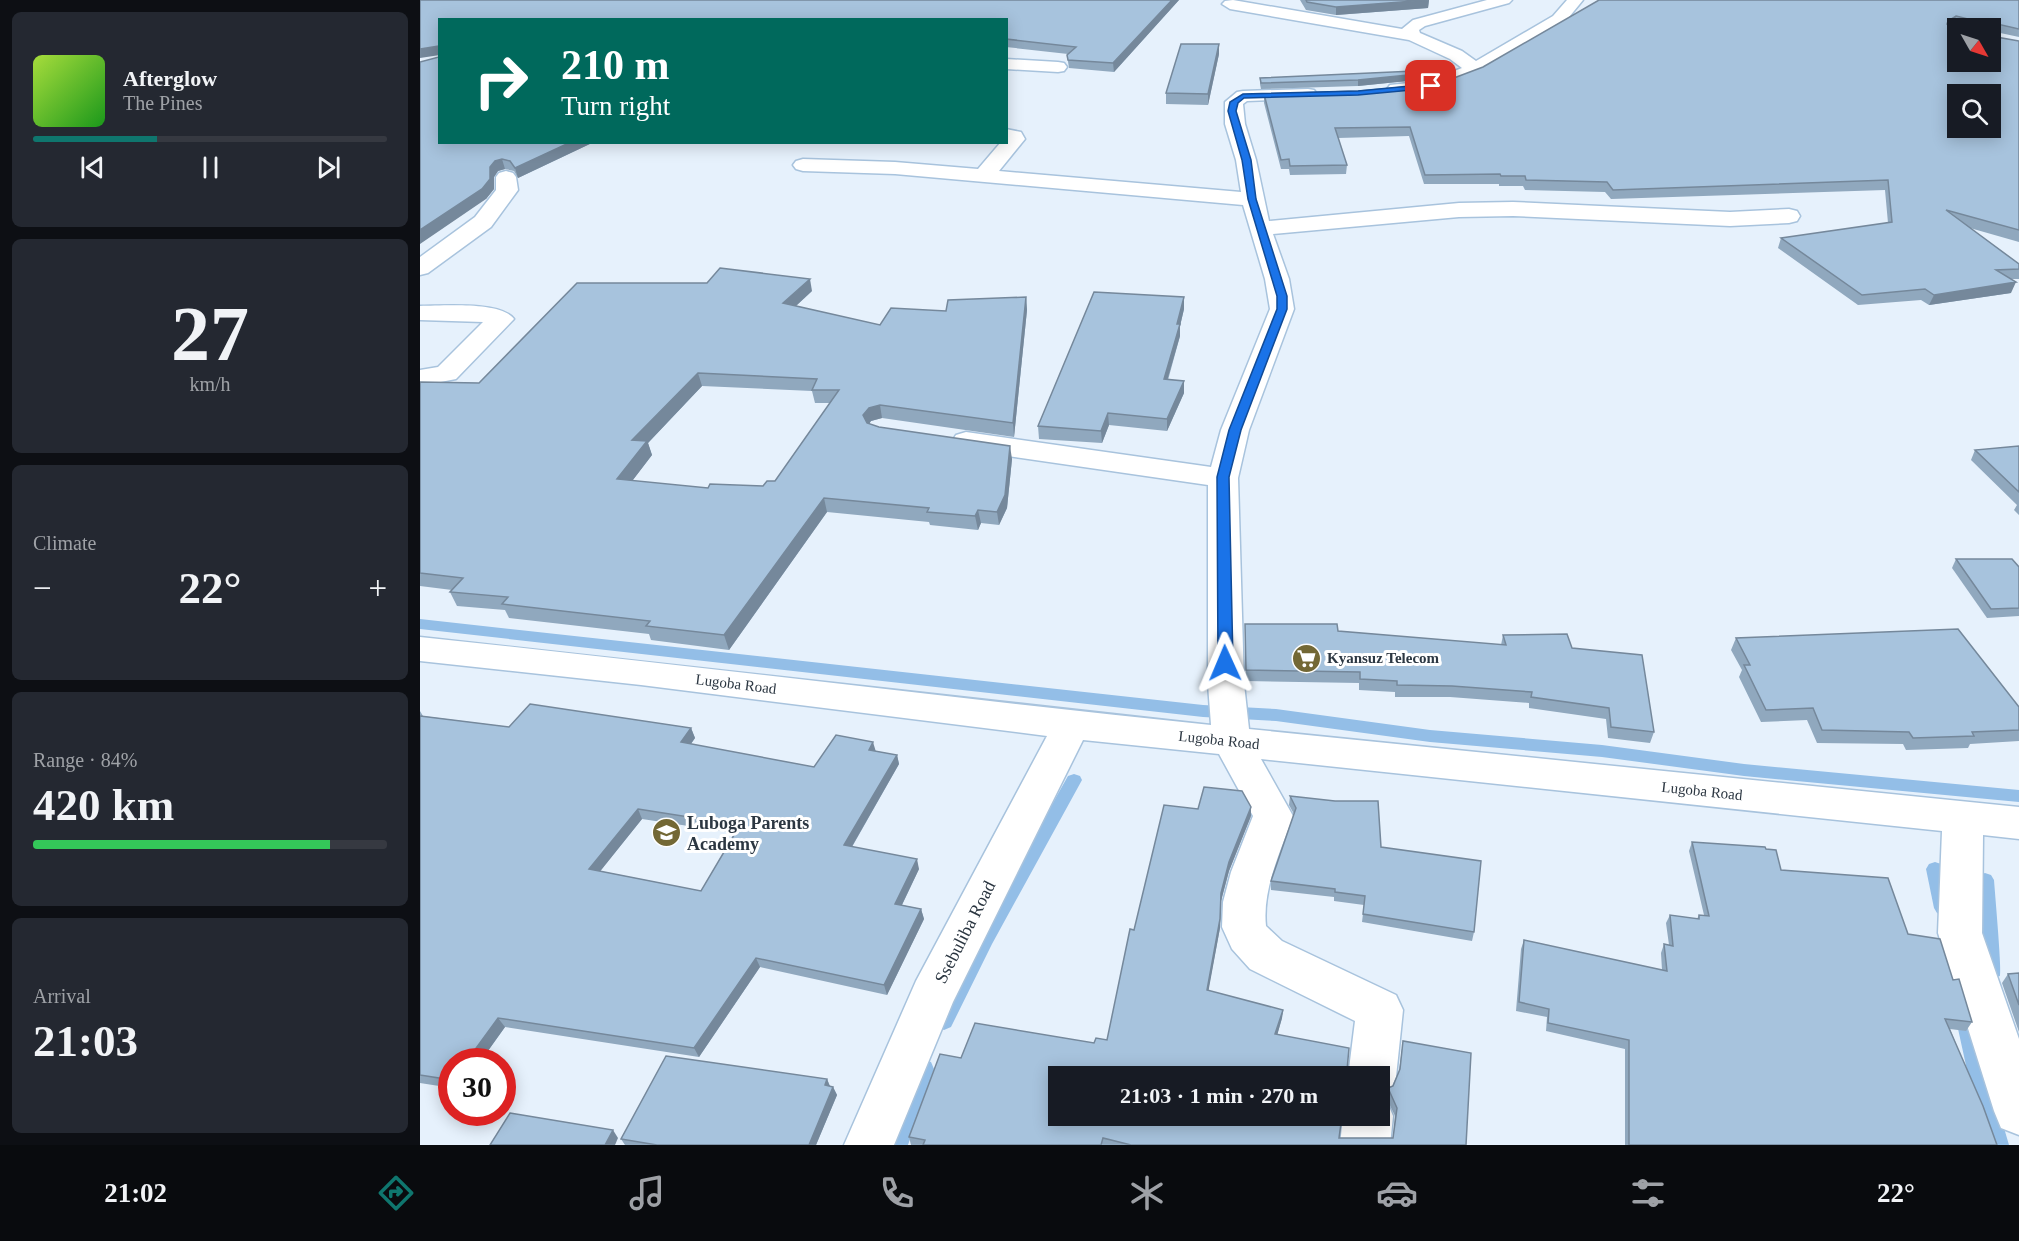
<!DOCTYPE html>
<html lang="en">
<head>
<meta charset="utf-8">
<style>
	body { margin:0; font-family:Georgia,serif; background:#242831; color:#f1f3f6; height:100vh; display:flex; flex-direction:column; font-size:22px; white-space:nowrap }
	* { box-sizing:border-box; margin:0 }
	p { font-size:20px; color:#9ea1a6 }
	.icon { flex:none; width:33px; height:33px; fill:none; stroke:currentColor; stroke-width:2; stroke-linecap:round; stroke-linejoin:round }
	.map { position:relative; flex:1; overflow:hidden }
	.panel { display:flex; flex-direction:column; gap:12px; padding:12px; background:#0d0f14; width:420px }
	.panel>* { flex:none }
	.guide { position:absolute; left:18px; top:18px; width:570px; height:126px; border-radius:0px; box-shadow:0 3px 15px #0003; background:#00695c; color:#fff; overflow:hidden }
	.needle { width:39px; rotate:129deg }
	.fabs { position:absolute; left:1527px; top:18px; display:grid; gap:12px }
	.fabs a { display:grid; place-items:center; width:54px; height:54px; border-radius:0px; background:#171b24; box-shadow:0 3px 15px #0003; font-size:30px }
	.speed { position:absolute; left:18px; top:1048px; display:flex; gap:12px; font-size:30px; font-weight:700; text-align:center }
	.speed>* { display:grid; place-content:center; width:78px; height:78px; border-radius:50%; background:#171b24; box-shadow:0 3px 15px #0003; line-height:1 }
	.speed .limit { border:9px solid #d22; background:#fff; color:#111 }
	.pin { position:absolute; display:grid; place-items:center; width:51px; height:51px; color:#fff; margin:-26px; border-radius:12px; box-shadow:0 3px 9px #0006 }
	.me { position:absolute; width:66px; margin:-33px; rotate:359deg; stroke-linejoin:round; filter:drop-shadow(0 0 4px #0008) }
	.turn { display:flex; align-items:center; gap:21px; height:126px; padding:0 24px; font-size:27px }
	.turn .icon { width:78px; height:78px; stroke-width:2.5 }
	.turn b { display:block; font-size:42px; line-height:51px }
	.big { font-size:45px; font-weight:600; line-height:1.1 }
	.panel .tile { flex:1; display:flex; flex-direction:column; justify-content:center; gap:9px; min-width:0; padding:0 21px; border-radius:9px; background:#242831 }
	.panel .dial { align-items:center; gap:0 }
	.dial b { font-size:78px; line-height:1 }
	.song { display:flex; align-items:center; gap:18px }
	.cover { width:72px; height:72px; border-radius:9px; background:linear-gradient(135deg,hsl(80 70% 55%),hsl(120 70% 35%)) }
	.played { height:6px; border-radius:3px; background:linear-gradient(90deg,#0f766e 35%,#363941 35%) }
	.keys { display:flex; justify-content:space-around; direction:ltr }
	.heat { display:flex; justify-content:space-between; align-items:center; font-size:33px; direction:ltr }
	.charge { height:9px; border-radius:4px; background:linear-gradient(90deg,#34c759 84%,#363941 0) }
	.trip { position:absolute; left:628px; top:1066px; width:342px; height:60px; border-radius:0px; background:#171b24; box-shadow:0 3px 15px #0003; font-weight:600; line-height:60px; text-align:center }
	.tabs { display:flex; height:96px; justify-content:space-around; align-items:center; background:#090b0e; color:#9ea1a6 }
	.tabs .icon { width:42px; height:42px }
	.tabs .current { color:#0f766e }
	.tabs b { font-size:27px; color:#f1f3f6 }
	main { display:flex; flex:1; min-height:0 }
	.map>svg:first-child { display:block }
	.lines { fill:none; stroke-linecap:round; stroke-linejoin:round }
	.stream { fill:#93bee7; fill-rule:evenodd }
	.minor-casing { stroke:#a8c3dd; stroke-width:3 }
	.minor { fill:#fff; fill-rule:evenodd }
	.wall { fill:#90a8be; fill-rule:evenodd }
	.shaded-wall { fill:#75889b }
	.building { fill:#a7c3dd; stroke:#75889b; stroke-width:1.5; fill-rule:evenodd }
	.route { fill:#1a73e8; stroke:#114b97; stroke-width:1.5 }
	.labels { text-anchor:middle; stroke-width:6; stroke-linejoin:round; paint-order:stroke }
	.poi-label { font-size:15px; font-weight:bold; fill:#2c3742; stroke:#fff; text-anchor:start }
	.street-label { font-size:15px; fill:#2c3742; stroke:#fff }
	.near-poi-label { font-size:18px; font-weight:bold; fill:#2c3742; stroke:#fff; text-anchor:start }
	.near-street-label { font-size:18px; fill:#2c3742; stroke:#fff }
</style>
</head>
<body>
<main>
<section class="panel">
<div class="tile">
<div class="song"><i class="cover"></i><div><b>Afterglow</b><p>The Pines</p></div></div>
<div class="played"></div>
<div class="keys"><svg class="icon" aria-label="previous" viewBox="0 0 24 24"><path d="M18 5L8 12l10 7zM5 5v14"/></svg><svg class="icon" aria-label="pause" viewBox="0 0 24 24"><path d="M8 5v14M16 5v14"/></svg><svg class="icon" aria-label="next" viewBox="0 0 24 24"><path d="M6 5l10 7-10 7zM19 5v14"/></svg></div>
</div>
<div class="tile dial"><b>27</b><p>km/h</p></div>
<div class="tile"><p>Climate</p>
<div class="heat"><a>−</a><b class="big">22°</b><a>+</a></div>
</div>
<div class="tile"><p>Range · 84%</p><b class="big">420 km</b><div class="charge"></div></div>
<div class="tile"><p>Arrival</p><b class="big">21:03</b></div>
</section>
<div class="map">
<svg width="1599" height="1145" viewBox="0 0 1599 1145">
	<rect width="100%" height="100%" fill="#e6f1fc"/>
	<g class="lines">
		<!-- stream -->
		<g class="stream">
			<path d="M0,619L783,705L856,709L1010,730L1182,745L1324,764L1599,790V802L1324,776L1182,757L1010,742L856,721L783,717L0,629Z"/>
			<path d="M654,774L660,776L662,780L572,944L531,1027L524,1030L517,1027L514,1021L560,932L648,776Z"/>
			<path d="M1515,862L1521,864L1524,869L1532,908L1529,913L1523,916L1517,913L1514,908L1506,869L1509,864Z"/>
			<path d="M1565,873L1571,875L1574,880C1575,894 1582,970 1580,976L1573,978L1566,976L1560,953L1556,880L1559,875Z"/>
			<path d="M1545,1006L1552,1009L1555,1015L1567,1070L1589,1145H1569L1547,1070L1535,1015L1538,1009Z"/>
			<path d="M504,1060L511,1062L514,1069L488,1145H468L494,1069L497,1062Z"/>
		</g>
		<defs>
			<g id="minor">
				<path d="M813,0L982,29L993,20L1067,0H1092L1089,3L1005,26L999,30L1000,33L1042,51L1056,61L1133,16L1147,0H1163L1145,22L1061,73L1017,90L976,94L970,93L967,89L970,85L1008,81L1042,68L1030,59L989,40L810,9L802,4L805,1Z"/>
				<path d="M586,59L638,62L644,63L647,67L644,71L638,72L586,69Z"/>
				<path d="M888,89L894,90L897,94L894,98L827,101L823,104L825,124L836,160L849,221L1039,203L1093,202L1310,212L1369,209L1377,211L1380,216L1377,221L1369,223L1310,226L1093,216L1039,217L853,234L869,279L874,309L829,430L818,478L824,684L829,729L1599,807V839L1563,835L1562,933L1599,1039V1135L1581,1128L1574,1111L1518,933L1522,831L841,759L873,816C861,851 842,889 846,926L862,941L976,995L983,1010L976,1077L969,1093L960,1097L966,1099L973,1116L970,1145H920L923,1116H960V1077H928L935,1021L830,969L812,949L802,927L803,902L811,872L833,816L799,754L663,740L533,1002L474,1145H424L496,981L627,736L221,685L0,661V637C264,664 527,698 791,725L788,684V485L546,450L536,447L532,441L536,435L546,432L791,467L801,430L850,309L845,279L823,205L475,174L383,171L376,169L373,165L376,161L383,159L475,162L558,169L581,142H586V129L601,132L605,139L579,171L821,192L816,160L805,124V102L817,92L823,91Z"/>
				<path d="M86,171L93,173L96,177L98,190L71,227L8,273L0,275V257L55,217L76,190V177L79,173Z"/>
				<path d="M0,306C22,306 81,301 94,319L36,379L0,386V370L18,367L63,322L0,320Z"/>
			</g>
		</defs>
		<!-- minor casing -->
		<use href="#minor" class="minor-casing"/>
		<!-- minor -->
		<use href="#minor" class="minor"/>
	</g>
	<!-- wall -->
	<g class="wall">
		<path d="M0,0H759L694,72L649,68L647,55L648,54L586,47V20H20L174,142L98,178L94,171L85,169L78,171L74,177V189L66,199Z"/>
		<path d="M880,0H1009L1008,8L916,15L886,10Z"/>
		<path d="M1599,0V37L1571,31V36L1599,41V242L1550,228L1599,264V279H1591V293L1509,305L1501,300L1438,305L1358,248L1361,238L1468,223L1465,190L1191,199L1185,192L1105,190L1103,186H1079V184H1004L989,136L918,138L927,165L926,174L870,175L869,169H861L844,103V94L939,91L1018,84ZM1533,24L1542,26L1541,28H1570L1538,62L1529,27Z"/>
		<path d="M799,54L788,105L746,104V93Z"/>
		<path d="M1017,70L1016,76L1007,79L938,86L841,89L840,84V78Z"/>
		<path d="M392,291L376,306L460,325L526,311L606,297L607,310L594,437L462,418L451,421L449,424L459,427L592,459L587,508L579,525L561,523L558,530L510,525L509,522L407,512L309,650L231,640L229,634L89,618L85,610L37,606L30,592L32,590L0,586V382L59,383ZM282,386L392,391L395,403H410L355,481L343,486L288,488L212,481L232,455L228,443Z"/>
		<path d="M764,297V309L760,326V336L748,380L764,381V393L747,431L689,425L682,443L619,439L618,426Z"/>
		<path d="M1599,446V515L1594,510L1597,505L1551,460L1555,450Z"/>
		<path d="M1536,559L1599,567V616L1567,618L1532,568Z"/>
		<path d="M825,624L918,631L1081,645L1083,635L1152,648L1234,732L1230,743L1188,738L1186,719L1109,708V703L1030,697H975V692L939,690V683L826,681Z"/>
		<path d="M1316,638L1599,707V741L1550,744L1548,748L1486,750L1483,744L1397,743L1387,720L1341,722L1319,677L1322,670L1311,650Z"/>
		<path d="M0,711L3,716L89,727L271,728L275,738L271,744L394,767L455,751L477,755L479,764L432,847L499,869L482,905L501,909L504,919L467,995L340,967L279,1057L85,1027L60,1062H32V1088L0,1083ZM222,819L315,833L281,891L180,871Z"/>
		<path d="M870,796L961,847L1054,932L1052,941L942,922L944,905L914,901V897L851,890V881L874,814L869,805Z"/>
		<path d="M831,816L809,871L801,901L800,928L788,991L863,1010L862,1018L857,1035L639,1077L919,1138H973L975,1116L966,1097L968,1088L973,1086L979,1071L983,1041L1046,1145H491L489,1137L541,1058L674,1043L687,1040L714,930Z"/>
		<path d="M1272,842L1346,849L1361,870L1488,934L1533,980L1552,1022L1546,1031L1530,1029L1577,1145H1205V1049L1126,1031L1127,1017L1096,1011L1101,949L1104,940L1242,970L1241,953L1244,944L1249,945L1246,923L1250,915L1277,919L1279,915H1284L1269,851Z"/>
		<path d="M1599,973V1032L1582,983L1588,974Z"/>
		<path d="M407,1079L410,1086L413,1087L417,1095L396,1145H205L201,1139Z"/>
	</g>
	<!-- shaded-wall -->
	<g class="shaded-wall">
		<path d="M752,0H759L694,72L693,63Z"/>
		<path d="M1009,0L1008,8L916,15V7Z"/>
		<path d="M1536,16L1533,24L1525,29L1528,21Z"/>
		<path d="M799,44V54L788,105V94Z"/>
		<path d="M18,46L20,55L0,58V49Z"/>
		<path d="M1017,70L1016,76L1007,79L938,86V80Z"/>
		<path d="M151,142H174L98,178L95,168Z"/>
		<path d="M82,159L85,169L78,171L74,177V189L66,199L0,244V230L70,167L75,161Z"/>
		<path d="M390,279L392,291L366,315L363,303Z"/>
		<path d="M1596,282L1591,293L1509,305L1514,295Z"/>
		<path d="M606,297L607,310L594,437L593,423Z"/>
		<path d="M764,297V309L760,326V336L744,391V379Z"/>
		<path d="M278,373L282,386L228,443L232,455L203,493L197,479L212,440Z"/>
		<path d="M764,381V393L747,431V419Z"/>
		<path d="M460,405L462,418L451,421L446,428L443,415L449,408Z"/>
		<path d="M688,413L689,425L682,443L681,431Z"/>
		<path d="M590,446L592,459L587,508L579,525L577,512Z"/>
		<path d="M404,498L407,512L309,650L304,635Z"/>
		<path d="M558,510L561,523L558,530L555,516Z"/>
		<path d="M271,728L275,738L265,752L261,742Z"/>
		<path d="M453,742L456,752L449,750Z"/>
		<path d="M477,755L479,764L427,855L424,845Z"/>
		<path d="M831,807V816L809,871L801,901L800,928L787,999V990L801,893L809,862Z"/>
		<path d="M218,809L222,819L174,879L169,869Z"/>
		<path d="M497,859L499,869L478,913L475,904Z"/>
		<path d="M501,909L504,919L467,995L464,985Z"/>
		<path d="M336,958L340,967L279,1057L274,1048Z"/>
		<path d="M863,1010L862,1018L855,1043V1034Z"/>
		<path d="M78,1018L85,1027L60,1062H46Z"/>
		<path d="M407,1079L410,1087L405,1085Z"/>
		<path d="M413,1087L417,1095L396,1145H389Z"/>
		<path d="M193,1130L198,1138L195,1145H185Z"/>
	</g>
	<!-- building -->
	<g class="building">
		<path d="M0,0H752L693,63L648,60L647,55L656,47L586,39V20H20V142H151L95,168L90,161L82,159L75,161L70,167V179L62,189L0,230V62L19,57L18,46L0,49Z"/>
		<path d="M886,0H1007L916,7L887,2Z"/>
		<path d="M1179,0H1599V29L1573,23L1571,25V36L1599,41V230L1526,210L1599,264V269L1576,270L1596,282L1514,295L1505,289L1442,295L1361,238L1472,222L1468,180L1193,190L1187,182L1106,180L1105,176H1081L1080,174L1005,175L990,127L915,128L927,165L870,166L869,159L861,160L844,94L939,91L1018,84L1063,67ZM1536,16L1548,19L1547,22H1543V28H1570V62H1538V30L1530,28L1527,24L1528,21ZM1538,94H1570V128H1538Z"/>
		<path d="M761,44H799L788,94L746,93Z"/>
		<path d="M1017,70L1008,73L938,80L841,83L840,78Z"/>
		<path d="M300,268L390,279L363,303L460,325L471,308L526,311L528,300L606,297L593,423L460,405L449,408L443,415L447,423L459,427L590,446L585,495L577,512L558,510L555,516L507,512L509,508L404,498L304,635L226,626L230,621L82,604L88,597L30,592L43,578L0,573V382L59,383L157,283H287ZM278,373L397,379L392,390H419L355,481H347L343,486L290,484L288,488L197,479L227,441L212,440Z"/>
		<path d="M674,292L764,297L757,324H760L744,379L764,381L747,419L688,413L681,431L618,426Z"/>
		<path d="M1599,446V492L1555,450Z"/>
		<path d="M1536,559H1592L1599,567V608L1571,609Z"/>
		<path d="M825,624H917L918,631L1086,645L1083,635L1147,634L1152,648L1222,655L1234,732L1191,727L1189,708L1111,697L1112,692L1032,686L977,685V681L940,679V672L826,670Z"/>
		<path d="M1538,629L1599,707V730L1552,732L1554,736L1493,738L1489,732L1402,730L1393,708L1346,710L1324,665H1330L1316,638Z"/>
		<path d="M110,704L271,728L261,742L394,767L416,735L453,742L449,750L477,755L424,845L497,859L475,904L501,909L464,985L336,958L274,1048L78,1018L46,1062H32V1080L0,1075V716L89,727ZM218,809L320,825L281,891L169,869Z"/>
		<path d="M784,787L822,791L831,807L809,862L801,893L800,919L787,990L863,1010L855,1034L929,1048L927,1070L959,1071V1077H639V1116H922L919,1138H973L977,1108L968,1088L973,1086L980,1069L983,1041L1051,1053L1046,1145H711L683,1138L681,1145H503L505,1140L489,1137L520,1054L541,1058L555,1023L674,1043L676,1038L687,1040L710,929L714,930L744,805L778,809Z"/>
		<path d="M870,796L915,801H958L961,847L1061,861L1054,932L943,914L945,896L915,892V889L851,881L876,808Z"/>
		<path d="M1272,842L1345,847L1346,849L1356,850L1361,870L1468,878L1488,934L1520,939L1533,980L1539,979L1552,1022L1525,1019L1563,1106L1577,1145H1209V1040L1128,1023L1129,1009L1099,1002L1104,940L1247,971L1244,944L1253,946L1250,915L1279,919V915L1289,916Z"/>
		<path d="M1599,973V1005L1588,974Z"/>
		<path d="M246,1056L407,1079L405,1085L413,1087L389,1145H237L201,1139Z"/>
		<path d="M90,1113L193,1130L185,1145H70Z"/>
	</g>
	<!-- route -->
	<path class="route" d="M1011,84L1014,88L938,95L824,98L818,103L816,111L831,160L836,199L867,296V309L821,430L809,477L813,663L805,668L800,667L798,663L797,477L809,430L857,309V296L828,199L822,160L808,111L810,102L823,94L938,91Z"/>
	<!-- icons -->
	<defs>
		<symbol id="supermarket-disc" viewBox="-11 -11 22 22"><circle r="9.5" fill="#736835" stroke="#fff"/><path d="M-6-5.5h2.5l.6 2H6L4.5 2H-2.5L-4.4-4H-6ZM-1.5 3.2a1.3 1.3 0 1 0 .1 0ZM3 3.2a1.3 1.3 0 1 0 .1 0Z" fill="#fff"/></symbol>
		<symbol id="school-disc" viewBox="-11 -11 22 22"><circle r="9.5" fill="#736835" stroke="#fff"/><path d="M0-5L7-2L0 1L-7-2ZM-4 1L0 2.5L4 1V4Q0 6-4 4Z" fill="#fff"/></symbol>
	</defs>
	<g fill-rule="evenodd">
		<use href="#supermarket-disc" x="870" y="642" width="33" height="33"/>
		<use href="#school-disc" x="230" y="816" width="33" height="33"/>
	</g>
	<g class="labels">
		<!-- poi labels -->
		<g class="poi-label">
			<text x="907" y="663">Kyansuz Telecom</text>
		</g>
		<!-- street labels -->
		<g class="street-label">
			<text transform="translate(316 684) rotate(7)" y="5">Lugoba Road</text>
			<text transform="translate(799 740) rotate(6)" y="5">Lugoba Road</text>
			<text transform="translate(1282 791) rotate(6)" y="5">Lugoba Road</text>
		</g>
		<!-- near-poi labels -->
		<g class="near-poi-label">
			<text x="267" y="829">Luboga Parents<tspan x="267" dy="21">Academy</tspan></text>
		</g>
		<!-- near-street labels -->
		<g class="near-street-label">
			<text transform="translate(545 932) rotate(-63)" y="6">Ssebuliba Road</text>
		</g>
	</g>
</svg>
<div class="fabs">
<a><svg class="needle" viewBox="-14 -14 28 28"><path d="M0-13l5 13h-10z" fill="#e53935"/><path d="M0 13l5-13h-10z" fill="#9ea1a6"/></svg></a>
<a><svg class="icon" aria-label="search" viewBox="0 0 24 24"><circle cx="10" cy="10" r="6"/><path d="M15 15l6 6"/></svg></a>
</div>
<div class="speed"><div class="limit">30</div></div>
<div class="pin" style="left:1011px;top:86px;background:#d93025"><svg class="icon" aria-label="arrive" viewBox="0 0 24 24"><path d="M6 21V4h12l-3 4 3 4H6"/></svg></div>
<svg class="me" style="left:805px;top:663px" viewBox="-20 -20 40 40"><path d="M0-17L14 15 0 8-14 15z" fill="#1a73e8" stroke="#fff" stroke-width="4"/></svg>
<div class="trip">21:03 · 1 min · 270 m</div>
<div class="guide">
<div class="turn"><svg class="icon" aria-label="right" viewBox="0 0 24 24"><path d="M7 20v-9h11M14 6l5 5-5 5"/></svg><div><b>210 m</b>Turn right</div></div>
</div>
</div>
</main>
<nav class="tabs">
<b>21:02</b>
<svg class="icon current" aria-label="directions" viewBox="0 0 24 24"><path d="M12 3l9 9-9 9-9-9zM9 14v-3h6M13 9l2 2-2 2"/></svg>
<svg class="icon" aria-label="music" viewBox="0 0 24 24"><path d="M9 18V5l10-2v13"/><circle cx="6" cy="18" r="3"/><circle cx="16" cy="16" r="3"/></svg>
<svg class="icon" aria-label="phone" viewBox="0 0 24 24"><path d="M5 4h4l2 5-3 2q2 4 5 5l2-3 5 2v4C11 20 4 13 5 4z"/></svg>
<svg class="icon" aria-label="climate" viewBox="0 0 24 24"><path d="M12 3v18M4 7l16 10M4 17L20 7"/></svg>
<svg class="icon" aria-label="car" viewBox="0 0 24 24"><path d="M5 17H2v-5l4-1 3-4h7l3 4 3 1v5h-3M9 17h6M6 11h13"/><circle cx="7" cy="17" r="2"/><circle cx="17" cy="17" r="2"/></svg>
<svg class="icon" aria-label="filters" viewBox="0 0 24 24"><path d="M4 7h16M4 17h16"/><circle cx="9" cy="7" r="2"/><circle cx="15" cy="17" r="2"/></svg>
<b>22°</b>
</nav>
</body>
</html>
